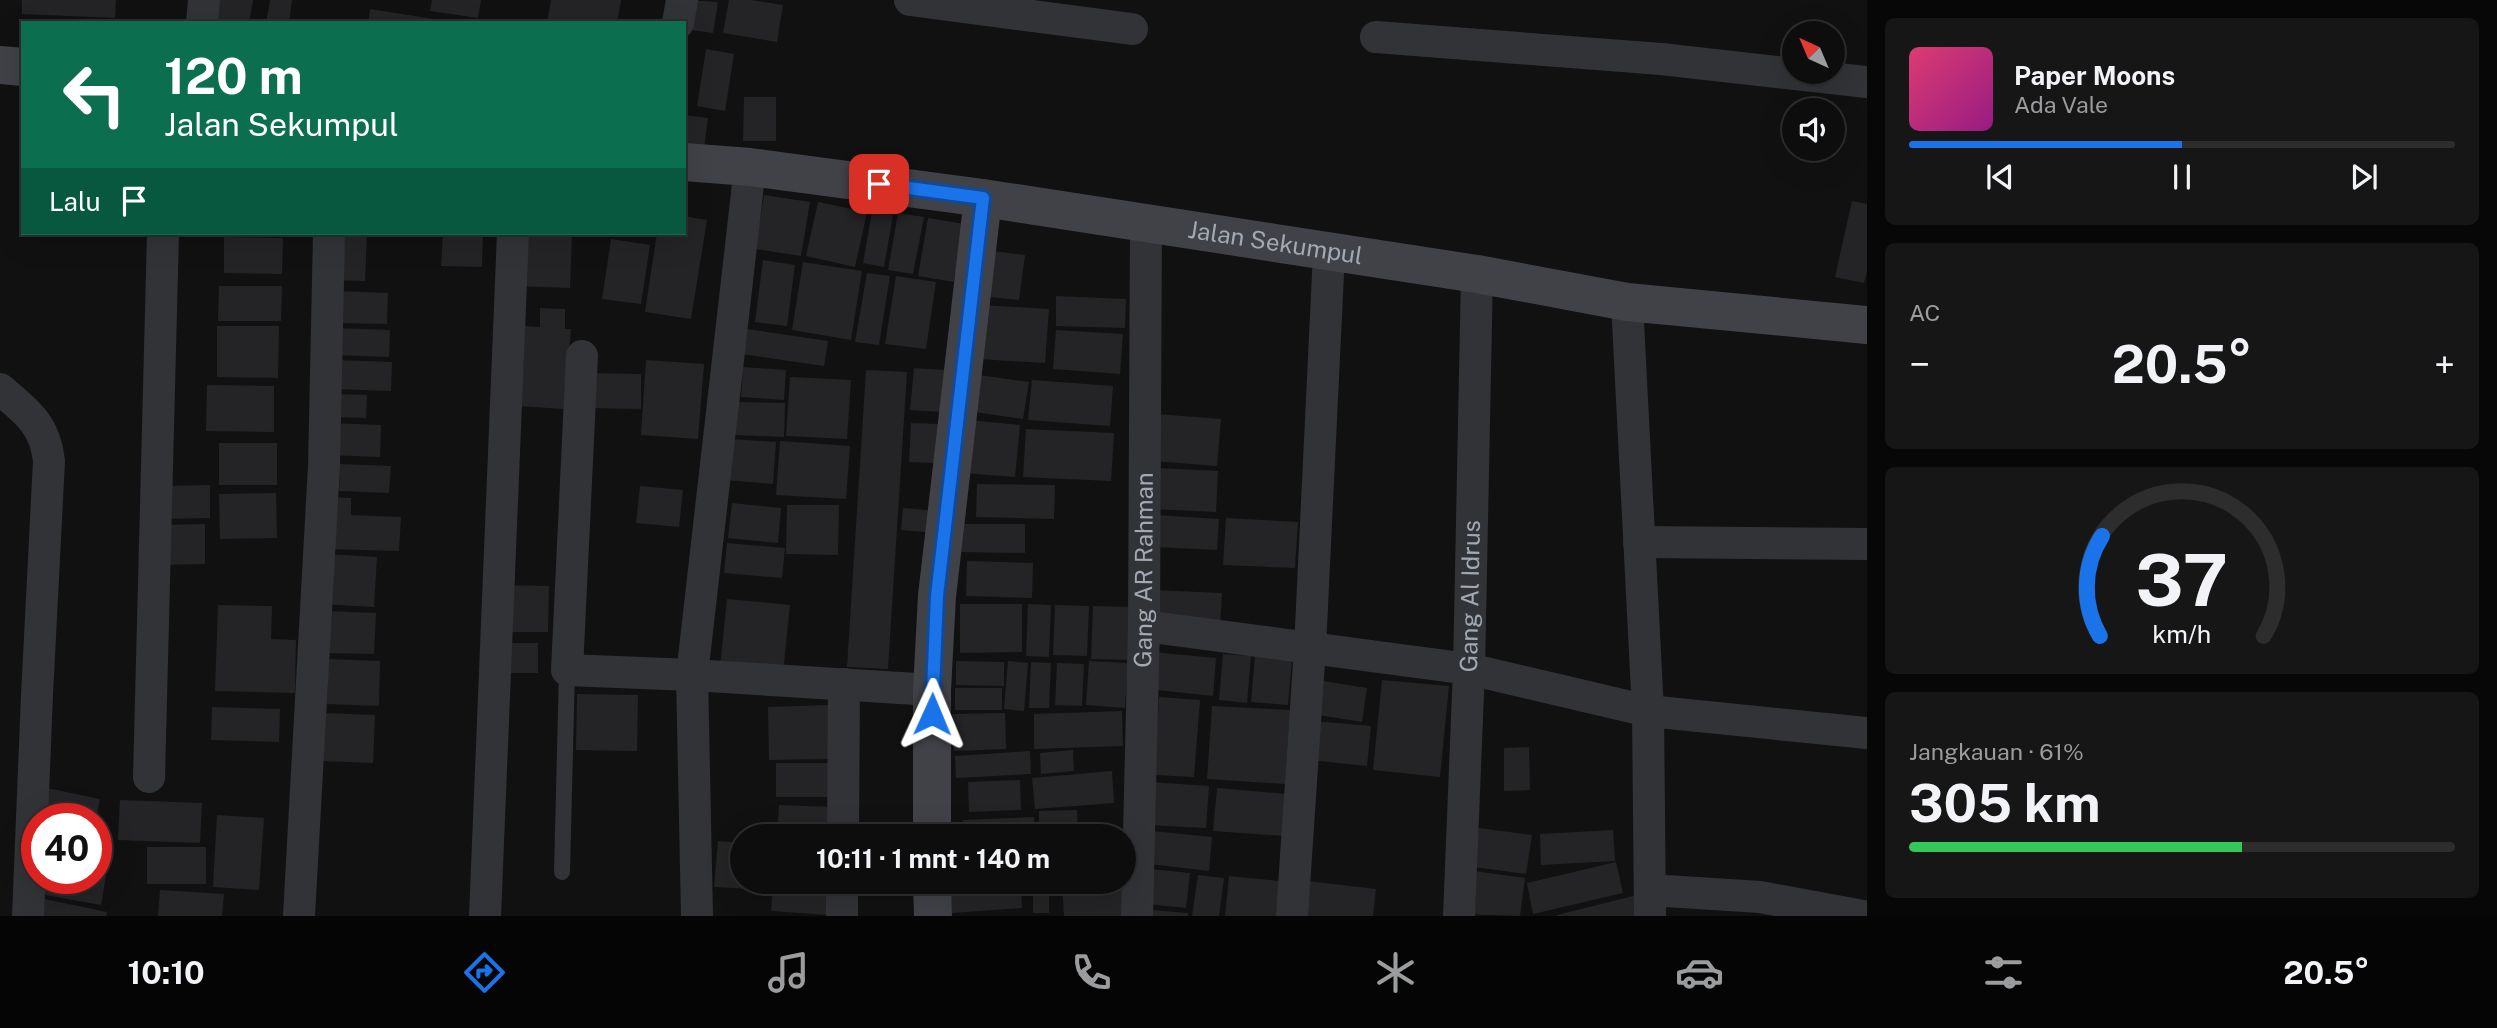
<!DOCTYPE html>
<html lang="id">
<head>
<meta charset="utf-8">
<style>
	body { margin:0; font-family:"Public Sans",sans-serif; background:#161617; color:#f1f3f6; height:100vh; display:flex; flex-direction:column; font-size:26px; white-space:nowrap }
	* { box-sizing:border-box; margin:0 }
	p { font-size:23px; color:#9a9c9e }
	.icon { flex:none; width:38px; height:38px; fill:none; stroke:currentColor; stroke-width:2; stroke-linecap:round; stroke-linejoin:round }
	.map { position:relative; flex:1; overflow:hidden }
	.drawer { display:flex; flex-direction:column; gap:18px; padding:18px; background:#070708; width:630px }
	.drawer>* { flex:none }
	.top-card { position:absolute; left:21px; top:21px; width:665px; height:214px; border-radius:0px; box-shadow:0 7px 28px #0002,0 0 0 2px #2d2d2e; background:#0b6e4f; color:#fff; overflow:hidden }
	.needle { width:46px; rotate:316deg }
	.controls { position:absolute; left:1782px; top:21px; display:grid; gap:14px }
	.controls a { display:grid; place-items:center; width:63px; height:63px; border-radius:50%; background:#0d0d0e; box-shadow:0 7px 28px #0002,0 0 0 2px #2d2d2e; font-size:35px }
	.speed { position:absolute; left:21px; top:803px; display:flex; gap:14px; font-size:35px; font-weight:700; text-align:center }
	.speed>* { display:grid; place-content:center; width:91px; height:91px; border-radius:50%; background:#0d0d0e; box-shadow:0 7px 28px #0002,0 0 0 2px #2d2d2e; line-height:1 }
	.speed .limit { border:10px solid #d22; background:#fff; color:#111 }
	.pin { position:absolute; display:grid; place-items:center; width:60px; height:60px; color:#fff; margin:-30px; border-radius:14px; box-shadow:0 4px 10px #0006 }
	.me { position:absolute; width:77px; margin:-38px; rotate:1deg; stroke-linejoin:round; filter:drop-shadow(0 0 5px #0008) }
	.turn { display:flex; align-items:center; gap:24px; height:147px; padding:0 28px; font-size:32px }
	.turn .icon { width:91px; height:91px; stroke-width:2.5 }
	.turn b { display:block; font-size:49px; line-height:60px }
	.then { display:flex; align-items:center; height:66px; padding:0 28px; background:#0003; gap:14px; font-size:26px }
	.big { font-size:52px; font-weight:700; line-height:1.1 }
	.drawer .widget { flex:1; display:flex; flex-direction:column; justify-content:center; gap:10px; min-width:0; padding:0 24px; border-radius:10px; background:#161617 }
	.drawer .dial { align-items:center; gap:0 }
	.dial svg { height:182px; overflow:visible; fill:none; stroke:#2d2d2e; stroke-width:7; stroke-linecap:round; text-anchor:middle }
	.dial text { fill:#f1f3f6; stroke:none }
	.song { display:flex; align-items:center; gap:21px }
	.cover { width:84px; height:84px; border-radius:10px; background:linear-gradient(135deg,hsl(340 70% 55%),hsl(310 70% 35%)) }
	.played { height:7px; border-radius:4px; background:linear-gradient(90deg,#1a73e8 50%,#2d2d2e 50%) }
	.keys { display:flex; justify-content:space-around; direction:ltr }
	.heat { display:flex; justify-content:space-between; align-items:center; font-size:38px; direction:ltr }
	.charge { height:10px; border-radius:5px; background:linear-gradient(90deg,#34c759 61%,#2d2d2e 0) }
	.trip { position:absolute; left:730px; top:824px; width:406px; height:70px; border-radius:35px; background:#0d0d0e; box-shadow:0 7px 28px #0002,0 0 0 2px #2d2d2e; font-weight:700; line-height:70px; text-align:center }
	.tabs { display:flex; height:112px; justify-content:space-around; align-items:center; background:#050506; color:#9a9c9e }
	.tabs .icon { width:49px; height:49px }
	.tabs .active { color:#1a73e8 }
	.tabs b { font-size:32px; color:#f1f3f6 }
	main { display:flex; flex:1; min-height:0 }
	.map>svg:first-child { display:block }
	.building { fill:#242426 }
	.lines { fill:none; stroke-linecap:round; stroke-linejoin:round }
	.lane { stroke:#323337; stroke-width:16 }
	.street { stroke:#323337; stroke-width:32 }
	.secondary { stroke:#404247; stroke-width:38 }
	.route-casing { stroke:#114b97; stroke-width:18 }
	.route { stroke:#1a73e8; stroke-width:12 }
	.labels { text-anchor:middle; stroke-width:7; stroke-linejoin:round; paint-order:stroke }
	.street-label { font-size:24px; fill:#a2a9b3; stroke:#0c0c0d }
</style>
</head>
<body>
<main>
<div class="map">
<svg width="1867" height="916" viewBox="0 0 1867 916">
	<rect width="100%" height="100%" fill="#111112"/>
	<!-- building -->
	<g class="building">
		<path d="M22,0H116L115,18L22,14Z"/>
		<path d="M213,0H253L249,23H210Z"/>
		<path d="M270,0H292L289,23H266Z"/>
		<path d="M432,0H481L478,18L430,11Z"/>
		<path d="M551,0H621L617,23H547Z"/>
		<path d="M686,0L718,2L713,33L684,29Z"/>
		<path d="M729,0H751L783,5L777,42L723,33Z"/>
		<path d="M370,9L440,20L439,23H368Z"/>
		<path d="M706,49L734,54L725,111L697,106Z"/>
		<path d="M744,97H776V141H743Z"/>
		<path d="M684,115L708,118L704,148L684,146Z"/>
		<path d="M764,195L810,202L801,256L755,249Z"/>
		<path d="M1852,201L1867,204V271L1864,283L1835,277Z"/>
		<path d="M818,202L867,212L855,267L806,256Z"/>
		<path d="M872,212L893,215L884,267L863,263Z"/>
		<path d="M898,213L924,217L913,274L888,270Z"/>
		<path d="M684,216L707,220L691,319L645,312L657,233H684Z"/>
		<path d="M928,218L964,224L954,282L918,276Z"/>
		<path d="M333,233H367L365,281L332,280Z"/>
		<path d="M443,233H483L482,267L441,266Z"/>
		<path d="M518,233H572L570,288L516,286Z"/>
		<path d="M224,237L283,238L282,274L224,273Z"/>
		<path d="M611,239L650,245L641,304L602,299Z"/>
		<path d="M985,250L1025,255L1019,300L980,296Z"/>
		<path d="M763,260L795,265L787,326L755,322Z"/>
		<path d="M803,262L862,271L851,340L792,330Z"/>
		<path d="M867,273L890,276L879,345L855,342Z"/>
		<path d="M896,276L936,282L926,349L885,344Z"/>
		<path d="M219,286H282L281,321H218Z"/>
		<path d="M337,291L388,293L387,324L336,323Z"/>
		<path d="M1056,296L1126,299L1125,328L1056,326Z"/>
		<path d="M982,305L1049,309L1045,363L978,359Z"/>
		<path d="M540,308L565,309V329H571L564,409L517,406L523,326L540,327Z"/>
		<path d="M217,326H279L278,378L217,377Z"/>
		<path d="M334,328L390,330L389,357L333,355Z"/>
		<path d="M747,329L828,341L824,366L742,354Z"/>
		<path d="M1056,330L1123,334L1120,374L1053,369Z"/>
		<path d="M335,360L392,362L391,391L334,389Z"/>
		<path d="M646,360L704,364L698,439L641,435Z"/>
		<path d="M743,367L786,370L784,400L741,397Z"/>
		<path d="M914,368L944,370L941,412L910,410Z"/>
		<path d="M866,370L907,372L888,669L847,667Z"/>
		<path d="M591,373L641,374V409L591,408Z"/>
		<path d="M972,374L1029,382L1023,419L967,411Z"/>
		<path d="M790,377L851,380L847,439L786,436Z"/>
		<path d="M1032,380L1113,386L1110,426L1028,420Z"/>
		<path d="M207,385L274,386V432L206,431Z"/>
		<path d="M331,394L367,395L366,418L330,417Z"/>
		<path d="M737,402L785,403L784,437L735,435Z"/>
		<path d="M1157,414L1221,419L1217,466L1153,461Z"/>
		<path d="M968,420L1020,425L1015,477L963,473Z"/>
		<path d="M330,423L381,425L380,457L328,455Z"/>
		<path d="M911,423L938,424L936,463L909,462Z"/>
		<path d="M1026,429L1114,433L1111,481L1023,477Z"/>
		<path d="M730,439L776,442L773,484L726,480Z"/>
		<path d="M780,441L850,446L846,499L776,495Z"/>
		<rect x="219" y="443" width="58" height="42"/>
		<path d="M340,464L391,466L389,493L339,491Z"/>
		<path d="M1156,468L1218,471L1216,512L1153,509Z"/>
		<path d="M977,484L1055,485L1054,519L976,517Z"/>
		<path d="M210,485V518L161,519V486Z"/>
		<path d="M640,486L683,490L679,527L636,523Z"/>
		<path d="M276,493L277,538L220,539L219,494Z"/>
		<path d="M323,497L351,498V515L401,517L399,551L328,549Z"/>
		<path d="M732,503L781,508L778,543L728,538Z"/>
		<path d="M787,505H839L838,555L786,554Z"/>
		<path d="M903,508L938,511L936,533L901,530Z"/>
		<path d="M1156,515L1219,519L1217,550L1154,547Z"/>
		<path d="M1226,518L1298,522L1295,568L1223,565Z"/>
		<path d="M205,524V564L159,565V525Z"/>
		<path d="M961,524H1025V553L961,552Z"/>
		<path d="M727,543L785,548L782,578L724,573Z"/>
		<path d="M325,554L377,557L374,607L322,604Z"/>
		<path d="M967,561L1033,563L1032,598L966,596Z"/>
		<path d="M501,585L549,586L548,632H500Z"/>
		<path d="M1153,590L1222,593L1220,627L1151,623Z"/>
		<path d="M727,599L790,605L783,673L720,667Z"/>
		<path d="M960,604H1022V652L960,653Z"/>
		<path d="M1028,604L1051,605L1049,657L1026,656Z"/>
		<path d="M218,605L272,606L271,639L296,640L295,693L215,691Z"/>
		<path d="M1055,605L1089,606L1087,656L1053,655Z"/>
		<path d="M1093,606L1131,607L1129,660L1091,659Z"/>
		<path d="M325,611L376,613L374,654L324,653Z"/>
		<rect x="501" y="643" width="37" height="30"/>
		<path d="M1152,652L1216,658L1213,696L1148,689Z"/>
		<path d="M1223,654L1251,656L1247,703L1219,700Z"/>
		<path d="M1255,656L1292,660L1288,705L1251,702Z"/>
		<path d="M328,659L380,661L379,706L327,704Z"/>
		<path d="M956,661L1004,662V686L956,685Z"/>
		<path d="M1008,661L1028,663L1024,711L1004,709Z"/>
		<path d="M1089,661L1128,663L1125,708L1086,705Z"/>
		<path d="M1031,662L1051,663L1049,708H1029Z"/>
		<path d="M1057,663L1084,664L1082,706L1055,705Z"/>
		<path d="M1317,680L1367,688L1362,722L1312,714Z"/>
		<path d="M1382,680L1449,686L1440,777L1373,770Z"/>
		<rect x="955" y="688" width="47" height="22"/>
		<path d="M577,694L638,695L637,751L576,750Z"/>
		<path d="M1159,697L1200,700L1194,777L1154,775Z"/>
		<path d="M830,705L831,759L769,760L768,707Z"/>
		<path d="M1212,706L1290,710L1285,784L1207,779Z"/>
		<path d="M212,707L280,709L279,742L211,740Z"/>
		<path d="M1122,711L1123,746L1034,749V714Z"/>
		<path d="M322,713L375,715L373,763L320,761Z"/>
		<path d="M1005,713L1006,749L954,751L952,714Z"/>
		<path d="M1314,721L1371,726L1367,766L1310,760Z"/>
		<path d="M1529,747L1530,790L1504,791V748Z"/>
		<path d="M1073,750L1074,771L1041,774L1040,753Z"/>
		<path d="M1030,751L1031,774L956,778L955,756Z"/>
		<rect x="776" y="763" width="55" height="34"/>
		<path d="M1112,771L1114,803L1035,809L1032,778Z"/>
		<path d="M1020,780L1021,810L969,812L968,782Z"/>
		<path d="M1150,782L1209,786L1206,828L1147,825Z"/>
		<path d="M47,788L100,799L96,819H40Z"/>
		<path d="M1217,788L1287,794L1284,836L1213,831Z"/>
		<path d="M120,800L202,803L200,843L118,840Z"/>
		<path d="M779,805L832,807L831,836H777Z"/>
		<path d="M1077,810L1078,836H1039V811Z"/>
		<path d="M217,815L264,818L259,890L213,887Z"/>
		<path d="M1034,817L1035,836H964L963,820Z"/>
		<path d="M1472,827L1532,835L1526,874L1466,866Z"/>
		<path d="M1613,830L1615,861L1541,865L1540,834Z"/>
		<path d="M1152,831L1212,837L1209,871L1149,864Z"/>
		<path d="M718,841L742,843V882H768V890L714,887Z"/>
		<rect x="147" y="847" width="59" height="37"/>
		<path d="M1616,862L1623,893L1533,914L1527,883Z"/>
		<path d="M1151,869L1190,873L1186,908L1147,904Z"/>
		<path d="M1467,870L1525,878L1520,916L1461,914Z"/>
		<path d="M96,874L106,876L101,905L34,893L37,878H96Z"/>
		<path d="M1198,875L1224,878L1219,916H1192Z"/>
		<path d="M1229,876L1290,882L1287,916H1225Z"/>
		<path d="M1299,880L1376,889L1373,916H1296Z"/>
		<path d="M773,882H832L830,915L771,911Z"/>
		<path d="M950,882H1021L1022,908L952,913Z"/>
		<rect x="1033" y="882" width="16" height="31"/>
		<path d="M1062,882H1123L1125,916H1064Z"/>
		<path d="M160,890L224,894L222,916H158Z"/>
		<path d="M1637,895V916H1557V915Z"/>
		<path d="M40,898L107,912L106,916H36Z"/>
		<path d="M1151,910L1188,913V916H1151Z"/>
	</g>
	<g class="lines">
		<!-- lane -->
		<path class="lane" d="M562,872L567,670"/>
		<!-- street -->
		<g class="street">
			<path d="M910,0L1132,29"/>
			<path d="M202,23L204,0"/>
			<path d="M678,23L682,0"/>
			<path d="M1376,37L1661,59L1867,82"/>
			<path d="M1627,302L1648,711L1650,916"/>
			<path d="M582,356L567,670L692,675L932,690"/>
			<path d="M0,389C27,412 45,424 49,461L37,695L28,916"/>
			<path d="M1639,542L1867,544"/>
			<path d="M1144,626L1469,669L1648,711L1867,733"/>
			<path d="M149,777L163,233"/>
			<path d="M843,836L844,684"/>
			<path d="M1650,890L1760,897L1863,916"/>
			<path d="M299,916L324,466L329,233"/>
			<path d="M485,916L513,233"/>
			<path d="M697,916L692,675L750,167"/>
			<path d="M842,916V882"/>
			<path id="s1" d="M1137,916L1144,626L1146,224"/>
			<path d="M1292,916L1310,648L1329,253"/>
			<path id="s2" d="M1459,916L1469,669L1477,274"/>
		</g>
		<!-- secondary -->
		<g class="secondary">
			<path d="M0,65L23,67"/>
			<path id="s3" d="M684,162L750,167L983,198L1477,274L1627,302L1867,325"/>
			<path d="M932,836V690L937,596L983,198"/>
			<path d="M932,882L933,916"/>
		</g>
	</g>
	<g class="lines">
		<defs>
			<path id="route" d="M879,184L983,198L937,596L932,714"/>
		</defs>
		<!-- route casing -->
		<use href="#route" class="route-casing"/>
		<!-- route -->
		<use href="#route" class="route"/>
	</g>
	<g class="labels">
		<!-- street labels -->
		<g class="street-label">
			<text dy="8" stroke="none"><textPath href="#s3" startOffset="597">Jalan Sekumpul</textPath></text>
			<text dy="8" stroke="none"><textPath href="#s1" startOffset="346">Gang AR Rahman</textPath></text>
			<text dy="8" stroke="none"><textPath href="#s2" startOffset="320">Gang Al Idrus</textPath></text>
		</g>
	</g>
</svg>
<div class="controls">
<a><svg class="needle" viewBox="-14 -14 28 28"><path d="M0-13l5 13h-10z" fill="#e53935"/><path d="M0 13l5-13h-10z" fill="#9a9c9e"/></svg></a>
<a><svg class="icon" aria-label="sound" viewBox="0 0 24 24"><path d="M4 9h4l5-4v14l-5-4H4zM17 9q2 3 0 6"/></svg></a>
</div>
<div class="speed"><div class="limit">40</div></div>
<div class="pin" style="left:879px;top:184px;background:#d93025"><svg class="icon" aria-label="arrive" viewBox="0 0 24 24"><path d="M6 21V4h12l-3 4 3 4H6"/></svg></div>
<svg class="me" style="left:932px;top:714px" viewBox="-20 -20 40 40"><path d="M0-17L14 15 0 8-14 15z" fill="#1a73e8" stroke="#fff" stroke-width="4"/></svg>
<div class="trip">10:11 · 1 mnt · 140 m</div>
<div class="top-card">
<div class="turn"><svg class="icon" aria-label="left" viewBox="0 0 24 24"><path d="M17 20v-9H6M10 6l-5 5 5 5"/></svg><div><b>120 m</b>Jalan Sekumpul</div></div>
<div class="then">Lalu<svg class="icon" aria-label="arrive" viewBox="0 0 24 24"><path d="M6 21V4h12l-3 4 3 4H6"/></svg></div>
</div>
</div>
<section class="drawer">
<div class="widget">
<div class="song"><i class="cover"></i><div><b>Paper Moons</b><p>Ada Vale</p></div></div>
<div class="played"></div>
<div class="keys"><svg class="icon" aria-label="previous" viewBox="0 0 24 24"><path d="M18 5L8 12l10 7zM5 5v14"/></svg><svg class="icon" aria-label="pause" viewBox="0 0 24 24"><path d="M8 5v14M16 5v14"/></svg><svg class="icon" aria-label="next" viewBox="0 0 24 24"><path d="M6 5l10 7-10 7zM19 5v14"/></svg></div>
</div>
<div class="widget"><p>AC</p>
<div class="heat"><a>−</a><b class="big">20.5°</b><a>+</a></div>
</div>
<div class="widget dial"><svg viewBox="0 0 100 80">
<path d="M14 69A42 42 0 1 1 86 69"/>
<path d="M14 69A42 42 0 0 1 15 25" stroke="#1a73e8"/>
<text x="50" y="56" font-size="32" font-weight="700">37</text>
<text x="50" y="72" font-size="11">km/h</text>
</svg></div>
<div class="widget"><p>Jangkauan · 61%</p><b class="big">305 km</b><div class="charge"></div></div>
</section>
</main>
<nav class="tabs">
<b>10:10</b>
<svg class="icon active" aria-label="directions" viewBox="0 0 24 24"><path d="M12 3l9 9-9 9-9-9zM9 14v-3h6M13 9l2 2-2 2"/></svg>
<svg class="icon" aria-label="music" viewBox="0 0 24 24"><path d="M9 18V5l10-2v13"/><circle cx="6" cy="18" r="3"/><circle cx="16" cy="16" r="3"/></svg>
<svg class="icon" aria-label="phone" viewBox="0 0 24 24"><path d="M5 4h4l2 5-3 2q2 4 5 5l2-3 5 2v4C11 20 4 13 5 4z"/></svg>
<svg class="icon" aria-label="climate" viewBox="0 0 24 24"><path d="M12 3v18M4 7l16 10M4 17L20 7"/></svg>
<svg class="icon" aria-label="car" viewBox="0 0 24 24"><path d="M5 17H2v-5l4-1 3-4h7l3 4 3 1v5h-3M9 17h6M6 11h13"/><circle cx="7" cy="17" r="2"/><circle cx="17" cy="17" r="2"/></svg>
<svg class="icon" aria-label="filters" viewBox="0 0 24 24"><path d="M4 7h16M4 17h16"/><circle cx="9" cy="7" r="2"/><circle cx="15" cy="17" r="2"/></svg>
<b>20.5°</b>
</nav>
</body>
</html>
